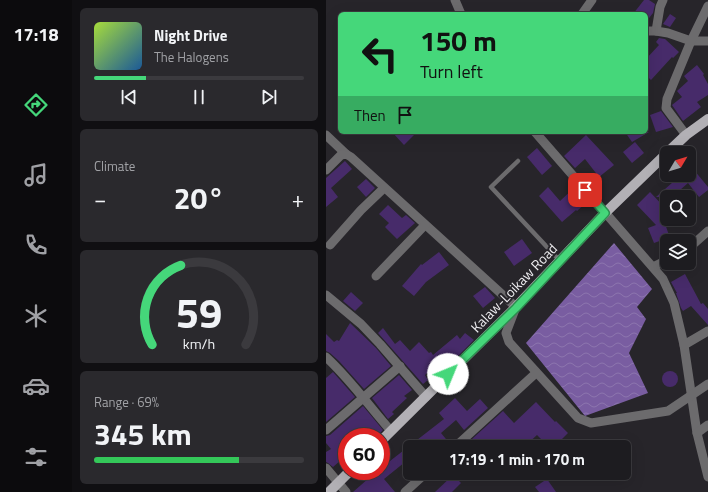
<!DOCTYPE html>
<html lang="en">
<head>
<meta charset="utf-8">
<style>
	body { margin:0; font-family:"Titillium Web",sans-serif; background:#2a292d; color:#f1f3f6; height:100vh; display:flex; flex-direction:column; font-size:15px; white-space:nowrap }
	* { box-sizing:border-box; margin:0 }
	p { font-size:13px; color:#a0a1a5 }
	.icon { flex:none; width:22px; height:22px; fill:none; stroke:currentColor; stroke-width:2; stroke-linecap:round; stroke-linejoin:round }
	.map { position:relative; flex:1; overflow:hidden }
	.sheet { display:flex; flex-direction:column; gap:8px; padding:8px; background:#100f12; width:254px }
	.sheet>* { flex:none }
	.guide { position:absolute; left:12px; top:12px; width:310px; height:122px; border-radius:6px; box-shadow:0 4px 16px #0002,0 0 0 1px #3b3a3e; background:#45d77a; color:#111; overflow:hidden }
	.needle { width:26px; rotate:52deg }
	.fabs { position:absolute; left:334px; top:146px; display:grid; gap:8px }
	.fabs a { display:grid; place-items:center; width:36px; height:36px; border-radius:6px; background:#1d1c20; box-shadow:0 4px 16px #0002,0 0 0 1px #3b3a3e; font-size:20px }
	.speed { position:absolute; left:12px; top:428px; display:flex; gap:8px; font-size:20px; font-weight:700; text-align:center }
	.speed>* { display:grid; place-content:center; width:52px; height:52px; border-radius:50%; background:#1d1c20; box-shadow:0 4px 16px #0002,0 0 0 1px #3b3a3e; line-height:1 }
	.speed .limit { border:6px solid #d22; background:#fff; color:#111 }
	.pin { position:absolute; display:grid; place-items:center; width:34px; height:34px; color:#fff; margin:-17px; border-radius:8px; box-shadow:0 2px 6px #0006 }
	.me { position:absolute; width:44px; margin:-22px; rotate:45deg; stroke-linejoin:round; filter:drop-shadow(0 0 3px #0008) }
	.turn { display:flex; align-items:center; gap:14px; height:84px; padding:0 16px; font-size:18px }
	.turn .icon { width:52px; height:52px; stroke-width:2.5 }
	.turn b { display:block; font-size:28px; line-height:34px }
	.then { display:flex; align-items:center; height:38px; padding:0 16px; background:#0003; gap:8px; font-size:15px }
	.big { font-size:30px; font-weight:700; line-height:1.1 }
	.sheet .widget { flex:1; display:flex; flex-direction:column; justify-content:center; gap:6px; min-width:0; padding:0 14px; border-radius:6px; background:#2a292d }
	.sheet .dial { align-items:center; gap:0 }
	.dial svg { height:104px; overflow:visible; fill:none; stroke:#3b3a3e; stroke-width:7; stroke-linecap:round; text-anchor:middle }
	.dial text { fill:#f1f3f6; stroke:none }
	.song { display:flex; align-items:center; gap:12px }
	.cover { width:48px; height:48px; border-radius:6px; background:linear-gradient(135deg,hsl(80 70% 55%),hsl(210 70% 35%)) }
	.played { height:4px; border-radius:2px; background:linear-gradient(90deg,#45d77a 25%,#3b3a3e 25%) }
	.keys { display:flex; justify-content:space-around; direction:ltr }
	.heat { display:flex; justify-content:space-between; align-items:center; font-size:22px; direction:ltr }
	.charge { height:6px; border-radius:3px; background:linear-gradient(90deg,#34c759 69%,#3b3a3e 0) }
	.trip { position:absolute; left:77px; top:440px; width:228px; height:40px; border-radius:6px; background:#1d1c20; box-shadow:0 4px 16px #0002,0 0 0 1px #3b3a3e; font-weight:700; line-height:40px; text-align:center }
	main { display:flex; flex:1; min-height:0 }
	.tabs { display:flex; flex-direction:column; width:72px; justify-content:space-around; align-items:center; background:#0c0b0d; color:#a0a1a5 }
	.tabs .icon { width:28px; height:28px }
	.tabs .active { color:#45d77a }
	.tabs b { font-size:18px; color:#f1f3f6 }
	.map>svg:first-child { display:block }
	.water { fill:url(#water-waves) }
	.building { fill:#472b6a }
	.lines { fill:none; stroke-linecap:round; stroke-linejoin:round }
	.lane { stroke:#6c6b6d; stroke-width:4.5 }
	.street { stroke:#6c6b6d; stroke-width:9 }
	.primary { stroke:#b2b0b5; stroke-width:10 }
	.route-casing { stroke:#2d8c4f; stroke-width:10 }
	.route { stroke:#45d77a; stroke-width:7 }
	.labels { text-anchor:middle; stroke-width:4; stroke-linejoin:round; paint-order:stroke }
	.street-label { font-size:14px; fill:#f0eff2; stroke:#27252a }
</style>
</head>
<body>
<main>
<nav class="tabs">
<b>17:18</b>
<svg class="icon active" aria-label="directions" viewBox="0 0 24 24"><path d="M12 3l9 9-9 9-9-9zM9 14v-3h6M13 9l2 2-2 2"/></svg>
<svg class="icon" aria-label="music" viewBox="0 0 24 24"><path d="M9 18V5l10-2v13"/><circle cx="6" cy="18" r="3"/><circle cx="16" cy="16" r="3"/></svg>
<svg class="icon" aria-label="phone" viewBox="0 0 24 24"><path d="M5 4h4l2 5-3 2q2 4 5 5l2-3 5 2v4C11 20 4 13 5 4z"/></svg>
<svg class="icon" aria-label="climate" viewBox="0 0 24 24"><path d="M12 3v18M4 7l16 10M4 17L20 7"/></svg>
<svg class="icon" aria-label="car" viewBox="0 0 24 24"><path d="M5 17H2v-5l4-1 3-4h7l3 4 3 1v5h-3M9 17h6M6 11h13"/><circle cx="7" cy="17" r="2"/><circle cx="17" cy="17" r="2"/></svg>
<svg class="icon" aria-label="filters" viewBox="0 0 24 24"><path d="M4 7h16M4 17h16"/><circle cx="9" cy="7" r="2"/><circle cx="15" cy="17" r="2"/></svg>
</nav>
<section class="sheet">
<div class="widget">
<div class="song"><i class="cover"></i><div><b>Night Drive</b><p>The Halogens</p></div></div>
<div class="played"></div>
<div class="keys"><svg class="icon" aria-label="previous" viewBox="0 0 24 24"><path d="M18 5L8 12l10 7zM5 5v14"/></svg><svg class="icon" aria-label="pause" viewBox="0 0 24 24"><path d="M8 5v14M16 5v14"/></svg><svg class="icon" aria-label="next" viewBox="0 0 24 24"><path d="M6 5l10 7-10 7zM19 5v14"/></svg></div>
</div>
<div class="widget"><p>Climate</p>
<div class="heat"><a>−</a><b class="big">20°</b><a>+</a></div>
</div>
<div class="widget dial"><svg viewBox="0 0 100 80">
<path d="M14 69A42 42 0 1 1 86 69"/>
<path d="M14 69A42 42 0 0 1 36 8" stroke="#45d77a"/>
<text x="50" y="56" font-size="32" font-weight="700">59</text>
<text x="50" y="72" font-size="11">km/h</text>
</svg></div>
<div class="widget"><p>Range · 69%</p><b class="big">345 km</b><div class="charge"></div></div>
</section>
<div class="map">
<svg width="382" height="492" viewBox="0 0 382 492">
	<defs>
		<pattern id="water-waves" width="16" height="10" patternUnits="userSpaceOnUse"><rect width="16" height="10" fill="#795da1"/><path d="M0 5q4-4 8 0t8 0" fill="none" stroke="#8c75ae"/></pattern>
	</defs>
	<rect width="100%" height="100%" fill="#27252a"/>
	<!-- water -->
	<path class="water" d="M288,243L326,289L311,307L320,319L303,353L322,393L259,416L200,343Z"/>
	<!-- building -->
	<g class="building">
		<path d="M318,0H323L329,4L327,13L320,22V14H307Z"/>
		<path d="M344,14L350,18L344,27L337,24Z"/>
		<path d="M333,38L339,39L353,52L347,58L346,57L325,80L320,75V59L333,45L330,42Z"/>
		<path d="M371,65L378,74L377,75L382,84V95L371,102L375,107L357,121L346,105L356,97L351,91L362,81L358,76Z"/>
		<path d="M335,111L347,127L330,132L324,115Z"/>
		<path d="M66,132H91L78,145Z"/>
		<path d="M299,132H323L306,142Z"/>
		<path d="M260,135L288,165L273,177L259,159L249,168L238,156Z"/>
		<path d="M309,142L318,153L306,163L297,152Z"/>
		<path d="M211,148L226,166L216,175L201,157Z"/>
		<path d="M19,161L26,169L5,188L12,197L0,207V178Z"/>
		<path d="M363,164L382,187V190L373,197L362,183L346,197H330L355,175H363Z"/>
		<path d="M40,179L49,188L40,197L31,187Z"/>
		<path d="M222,187L234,201L248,188L261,202L251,211L250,210L236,222L213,196Z"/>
		<path d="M324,192L341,210L336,215L345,241L342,238L328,243L322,228L330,225L311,205Z"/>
		<path d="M62,205L76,218L80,215L89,223L71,239L59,227L63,223L53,214Z"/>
		<path d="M196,239L206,253L188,266L178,252Z"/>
		<path d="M113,252L123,265L100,282L88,296L76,286L95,264L96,265Z"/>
		<path d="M359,274L375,304L377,303L382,309V325L365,306L357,311L355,308L350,293H351L345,282Z"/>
		<path d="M159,287L169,298L157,308L147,296Z"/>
		<path d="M25,292L37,303L29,311L17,301Z"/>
		<path d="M24,323L50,348L65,366L38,389L13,361L4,353L0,351V334L8,342L11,340L13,341Z"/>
		<path d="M57,328L69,344L74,340L84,351L93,342L103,353L105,352L107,355L131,335L134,339L139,333L148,340L123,365L118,359L99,375L102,380L97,384L52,333Z"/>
		<circle cx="344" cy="379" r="8"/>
		<path d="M7,372L29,397L0,422V378Z"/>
		<path d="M73,375L86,390L78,396L81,398L66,412L68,414L62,419L46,398Z"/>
		<path d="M129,398L141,411L154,399L162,408L138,430L130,420L115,433L124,444L123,447H84V458L58,479L69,492H27L51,471H55V468L118,419L113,413Z"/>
		<path d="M210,402L229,422L230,421L242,433L228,447H223L211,435L198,447H189L182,439L171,447H153L146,439L177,411L188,423Z"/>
		<path d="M37,406L57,430L50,437H21V465L15,460L7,467L2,463L0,462V452L5,449L0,443V436L4,435Z"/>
		<path d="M127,475L135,483L126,492H109Z"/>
		<path d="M221,479L230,492H213L209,487Z"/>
	</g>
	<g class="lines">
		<!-- lane -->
		<path class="lane" d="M192,161L165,187L234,261"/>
		<!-- street -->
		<g class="street">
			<path d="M129,0L135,14"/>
			<path d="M256,14L266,0"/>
			<path d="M320,31H330L342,33L365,41H382"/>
			<path d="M330,31L334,7L337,0"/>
			<path d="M209,132L337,279L348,303L358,345L371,433L382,477"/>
			<path d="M0,135L20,154"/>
			<path d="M360,135L340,108L341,99L365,41L382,6"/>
			<path d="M0,170L15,155L20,154L25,157L190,307L180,333L183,342L252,418L265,423L342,411L382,384"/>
			<path d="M4,245L35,210L58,188"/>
			<path d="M363,248L382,231"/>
			<path d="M327,267L341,260"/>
			<path d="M50,276L99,225"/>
			<path d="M0,295L35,324L54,344L100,397"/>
			<path d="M358,345L382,331"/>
			<path d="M0,357C24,379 43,406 65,431"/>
			<path d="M0,430L74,366"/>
			<path d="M371,433L382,425"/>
			<path d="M129,447L210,373"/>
			<path d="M0,468L20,492"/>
			<path d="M79,492L100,473"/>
		</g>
		<!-- primary -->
		<g class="primary">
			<path d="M341,153L360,135L382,119"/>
			<path d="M55,441L190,307L279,213L341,153"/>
			<path d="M3,492L24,471"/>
		</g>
	</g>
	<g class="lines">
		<defs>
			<path id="route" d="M122,374L190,308L279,213L259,190"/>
		</defs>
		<!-- route casing -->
		<use href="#route" class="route-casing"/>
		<!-- route -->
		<use href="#route" class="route"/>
	</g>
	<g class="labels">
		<!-- street labels -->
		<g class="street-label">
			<text transform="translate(188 288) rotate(-46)" y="5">Kalaw-Loikaw Road</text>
		</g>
	</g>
</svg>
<div class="fabs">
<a><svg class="needle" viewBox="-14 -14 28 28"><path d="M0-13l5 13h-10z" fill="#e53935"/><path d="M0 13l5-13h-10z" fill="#a0a1a5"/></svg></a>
<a><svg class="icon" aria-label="search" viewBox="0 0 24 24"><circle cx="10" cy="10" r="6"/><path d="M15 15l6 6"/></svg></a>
<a><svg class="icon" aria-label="layers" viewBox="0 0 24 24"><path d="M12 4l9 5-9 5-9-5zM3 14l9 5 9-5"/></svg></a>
</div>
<div class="speed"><div class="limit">60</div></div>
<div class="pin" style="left:259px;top:190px;background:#d93025"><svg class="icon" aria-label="arrive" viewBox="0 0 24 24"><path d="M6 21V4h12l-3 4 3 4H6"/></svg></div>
<svg class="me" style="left:122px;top:374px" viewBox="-20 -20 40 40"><circle r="19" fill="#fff"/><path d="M0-13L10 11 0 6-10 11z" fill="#45d77a"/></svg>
<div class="trip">17:19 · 1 min · 170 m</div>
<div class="guide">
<div class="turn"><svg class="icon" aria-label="left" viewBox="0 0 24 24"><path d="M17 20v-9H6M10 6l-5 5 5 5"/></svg><div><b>150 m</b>Turn left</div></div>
<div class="then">Then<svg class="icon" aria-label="arrive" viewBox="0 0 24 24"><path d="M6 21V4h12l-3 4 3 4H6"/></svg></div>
</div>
</div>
</main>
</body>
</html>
